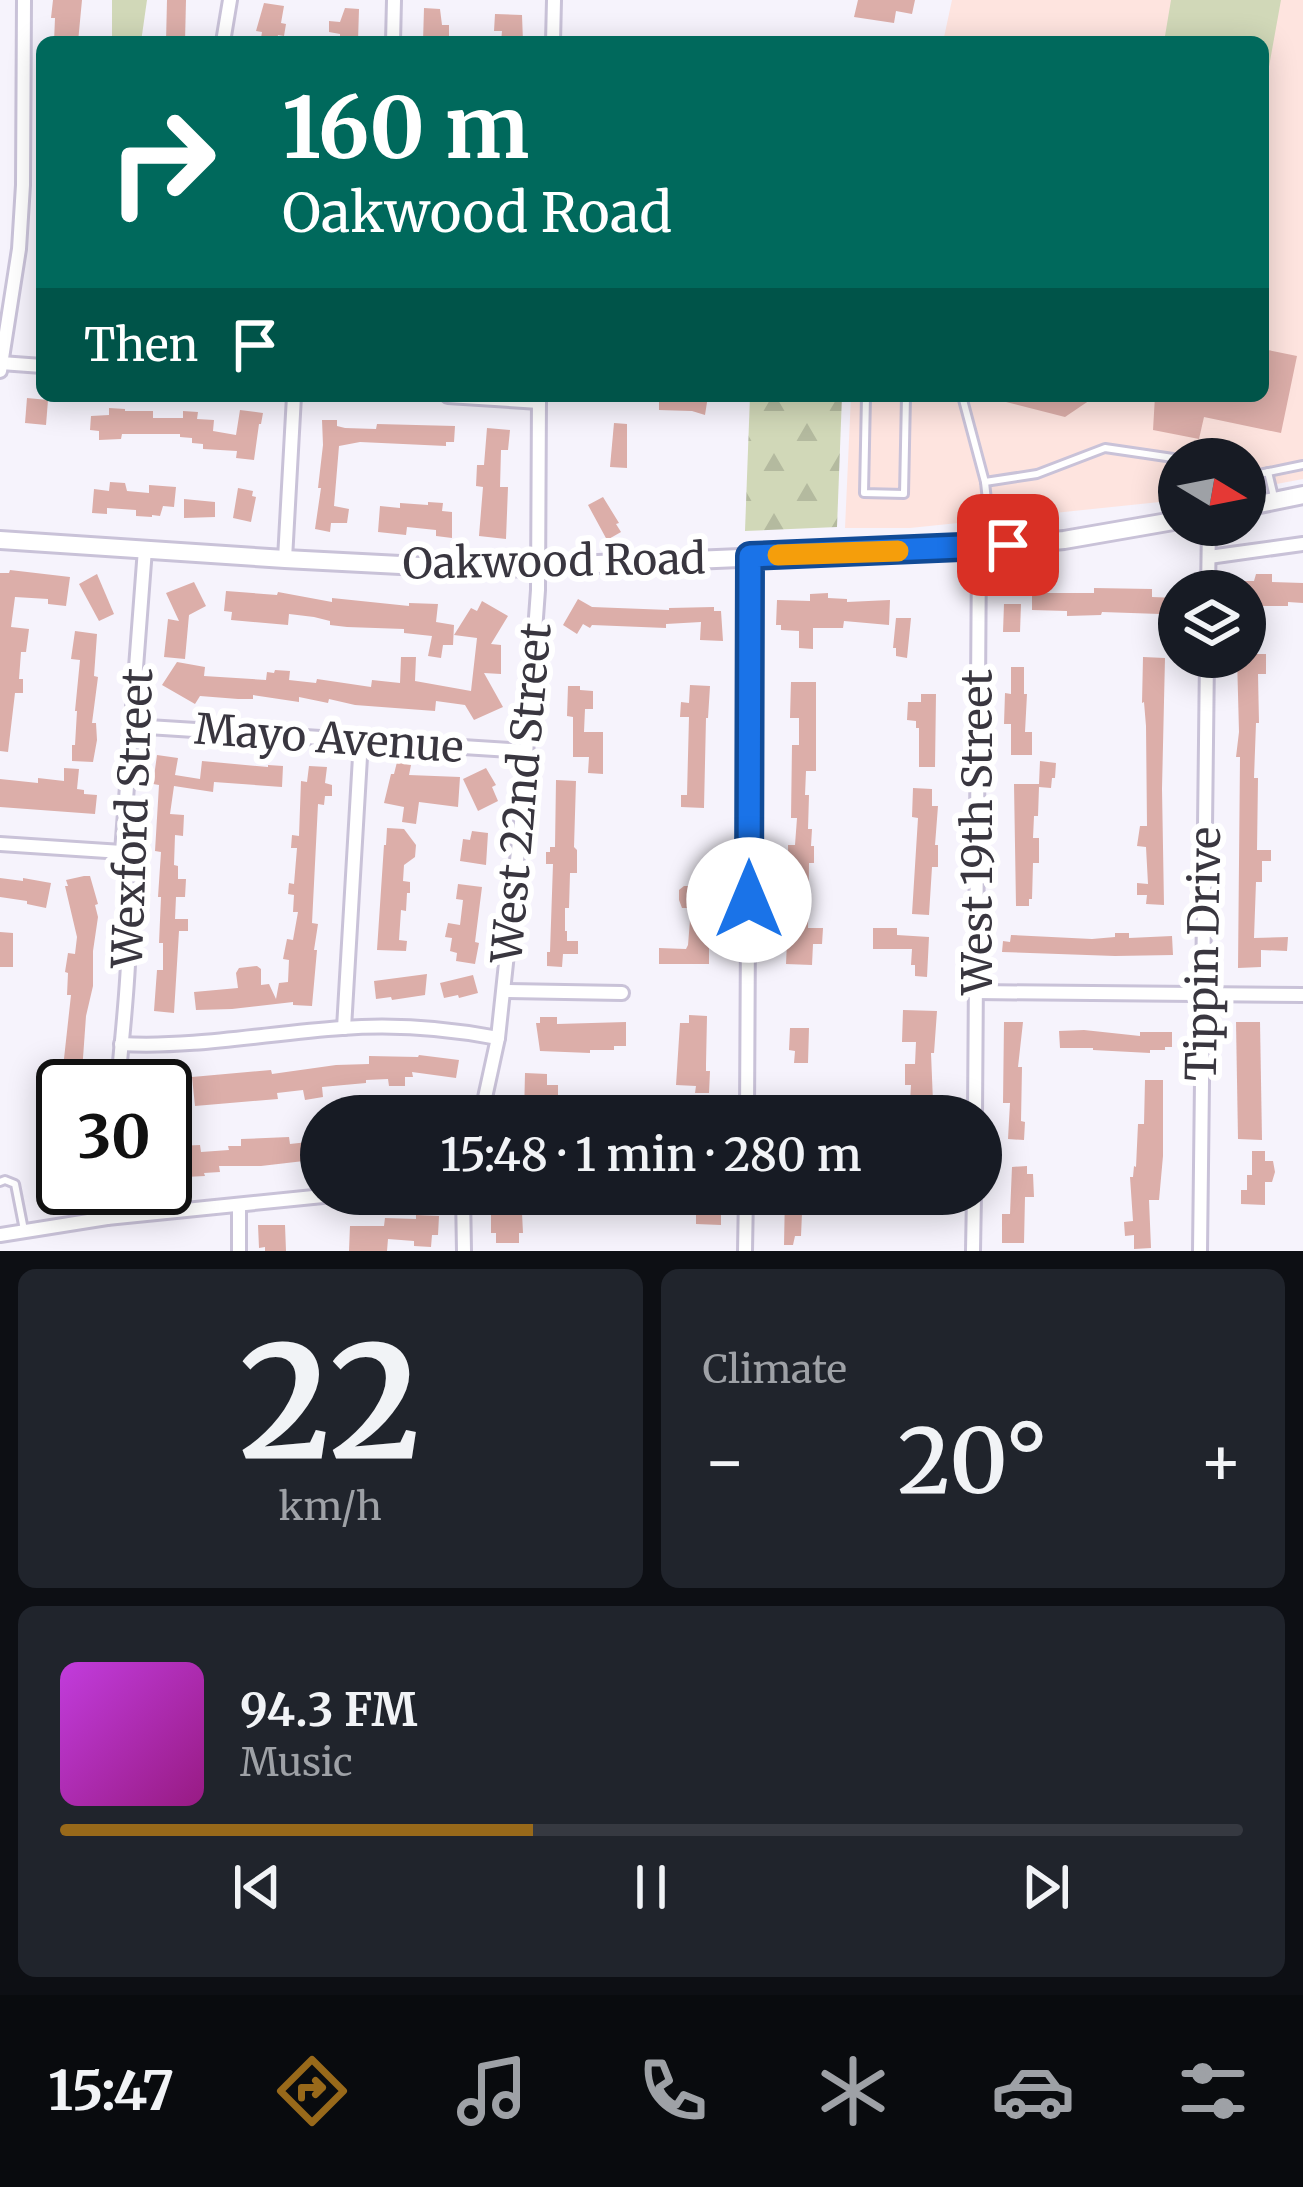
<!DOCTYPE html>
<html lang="en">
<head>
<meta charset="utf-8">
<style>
	body { margin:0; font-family:Merriweather,serif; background:#20242c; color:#f1f3f6; height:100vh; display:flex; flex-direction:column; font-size:45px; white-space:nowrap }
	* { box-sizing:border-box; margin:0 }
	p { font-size:39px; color:#9ea1a6 }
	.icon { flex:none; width:66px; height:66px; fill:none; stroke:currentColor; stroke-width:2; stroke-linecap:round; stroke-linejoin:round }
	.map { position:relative; height:1251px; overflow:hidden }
	.sheet { display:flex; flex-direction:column; gap:18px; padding:18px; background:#0d0f14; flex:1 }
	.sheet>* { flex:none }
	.top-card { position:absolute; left:36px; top:36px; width:1233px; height:366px; border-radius:18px; box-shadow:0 6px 30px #0003; background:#00695c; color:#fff; overflow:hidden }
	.needle { width:78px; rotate:100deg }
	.controls { position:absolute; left:1158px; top:438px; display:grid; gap:24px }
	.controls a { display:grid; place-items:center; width:108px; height:108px; border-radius:50%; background:#171b24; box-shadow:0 6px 30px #0003; font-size:60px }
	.speed { position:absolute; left:36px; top:1059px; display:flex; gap:24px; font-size:60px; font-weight:700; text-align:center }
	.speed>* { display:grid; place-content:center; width:156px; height:156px; border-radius:50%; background:#171b24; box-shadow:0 6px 30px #0003; line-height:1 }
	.speed .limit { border:6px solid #111; border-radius:18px; background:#fff; color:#111 }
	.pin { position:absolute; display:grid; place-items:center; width:102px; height:102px; color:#fff; margin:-51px; border-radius:24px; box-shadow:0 6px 18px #0006 }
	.me { position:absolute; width:132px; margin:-66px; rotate:0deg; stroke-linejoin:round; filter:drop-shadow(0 0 9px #0008) }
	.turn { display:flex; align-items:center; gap:42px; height:252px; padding:0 48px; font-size:54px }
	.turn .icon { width:156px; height:156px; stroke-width:2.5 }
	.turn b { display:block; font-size:84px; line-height:102px }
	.then { display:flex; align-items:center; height:114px; padding:0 48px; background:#0003; gap:24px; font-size:45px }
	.big { font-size:90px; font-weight:600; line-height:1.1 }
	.sheet .tile { flex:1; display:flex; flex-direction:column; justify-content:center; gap:18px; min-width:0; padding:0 42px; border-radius:18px; background:#20242c }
	.sheet .dial { align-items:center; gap:0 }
	.dial b { font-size:156px; line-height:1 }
	.song { display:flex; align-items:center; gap:36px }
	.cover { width:144px; height:144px; border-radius:18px; background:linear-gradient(135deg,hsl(290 70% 55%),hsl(310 70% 35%)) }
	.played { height:12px; border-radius:6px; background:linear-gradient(90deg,#98691a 40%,#363941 40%) }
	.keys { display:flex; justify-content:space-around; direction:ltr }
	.heat { display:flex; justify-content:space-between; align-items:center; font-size:66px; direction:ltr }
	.sheet .tiles { flex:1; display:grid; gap:18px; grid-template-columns:1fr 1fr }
	.tile:last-child { grid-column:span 2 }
	.trip { position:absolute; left:300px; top:1095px; width:702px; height:120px; border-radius:60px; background:#171b24; box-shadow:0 6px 30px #0003; font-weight:600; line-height:120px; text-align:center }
	.menu { display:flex; height:192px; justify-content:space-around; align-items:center; background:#090b0e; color:#9ea1a6 }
	.menu .icon { width:84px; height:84px }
	.menu .selected { color:#98691a }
	.menu b { font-size:54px; color:#f1f3f6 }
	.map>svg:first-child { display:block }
	.education { fill:#fee4df }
	.grass { fill:url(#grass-tufts) }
	.forest { fill:url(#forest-firs) }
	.park { fill:#d1d8b8 }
	.building { fill:#dcaea9 }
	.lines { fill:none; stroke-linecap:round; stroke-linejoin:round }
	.lane-casing { stroke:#c9c2d8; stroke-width:12 }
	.street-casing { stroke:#c9c2d8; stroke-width:18 }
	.secondary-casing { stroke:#c9c2d8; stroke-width:22 }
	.lane { stroke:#fff; stroke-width:6 }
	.street { stroke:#fff; stroke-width:12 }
	.secondary { stroke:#fff; stroke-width:16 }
	.route-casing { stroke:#114b97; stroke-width:30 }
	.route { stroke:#1a73e8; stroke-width:21 }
	.slow { stroke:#f59e0b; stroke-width:21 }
	.labels { text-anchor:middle; stroke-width:12; stroke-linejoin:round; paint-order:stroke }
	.street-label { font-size:42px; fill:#39363f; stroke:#fff }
</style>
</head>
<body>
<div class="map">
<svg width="1303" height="1251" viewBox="0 0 1303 1251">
	<defs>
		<pattern id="grass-tufts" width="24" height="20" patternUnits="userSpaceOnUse" patternTransform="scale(3)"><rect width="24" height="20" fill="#d1d8b8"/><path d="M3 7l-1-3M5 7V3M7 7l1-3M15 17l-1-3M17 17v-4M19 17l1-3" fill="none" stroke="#b4ba9f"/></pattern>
		<pattern id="forest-firs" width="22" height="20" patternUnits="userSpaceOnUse" patternTransform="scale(3)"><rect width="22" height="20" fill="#d1d8b8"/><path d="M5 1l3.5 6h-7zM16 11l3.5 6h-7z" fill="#b4ba9f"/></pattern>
	</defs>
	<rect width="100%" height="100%" fill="#f6f3fc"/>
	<!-- education -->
	<path class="education" d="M952,0H1303V479L1245,490V459H1179V500L910,528H845L851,396H1263V42H943Z"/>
	<!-- grass -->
	<path class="grass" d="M112,0H147L141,42H112Z"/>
	<!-- forest -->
	<path class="forest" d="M750,396H842L837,527L745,531Z"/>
	<!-- park -->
	<path class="park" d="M1171,0H1281L1263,100V42H1164Z"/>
	<!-- building -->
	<g class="building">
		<path d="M53,0H82L78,42H54L55,18H51Z"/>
		<path d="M167,0H186L185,42H166Z"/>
		<path d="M858,0H915L912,14L896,11L894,23L854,17Z"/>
		<path d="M264,3L284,6L281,23L286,24L284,36L278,35L277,41L261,38L262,32L256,31Z"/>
		<path d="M345,8L359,9L358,41L340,39V34L329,32V21L340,22Z"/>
		<path d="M424,8L440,9L442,25H449V38L442,37V42H423Z"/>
		<path d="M495,14L522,15L523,42H501L502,31H494Z"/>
		<path d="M1263,349L1297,356L1281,433L1204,417L1199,439L1153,430L1155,396H1263Z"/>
		<path d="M680,396H708L705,415L692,411L659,410V398H680Z"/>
		<path d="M999,396H1096L1065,417L998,400Z"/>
		<path d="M27,398L48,400L46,425L25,423Z"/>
		<path d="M109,408L125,409V411H153V418H183V411L198,412L197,419L214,420L213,431L236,435L240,410L263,413L261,424H259L254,460L236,458L237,451L203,449V444L192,443V438L180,437V434H122L121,439L99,440V431L90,430L91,416L109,415Z"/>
		<path d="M322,420H337V426L345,428L376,429L377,424L455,426L454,442H446V446L360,442L339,446L334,506L349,509L347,523H331L330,532L315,529L321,488H318L323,445Z"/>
		<path d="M614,423L627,424V468L610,467Z"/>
		<path d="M487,428L510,430L508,450H501L500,487H508L506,539L479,536L483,487L476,486L477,465H484Z"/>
		<path d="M110,482L125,483L127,491L149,493V485L176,487L174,507L163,506L160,516L152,515V517L136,516V510L107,508V514L92,513L94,489L109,491Z"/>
		<path d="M238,488L253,491L252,496L256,497L251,522L233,518Z"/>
		<path d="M603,497L619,523L616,524L621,532L607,540L588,505Z"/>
		<path d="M184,499L215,502V517L184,518Z"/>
		<path d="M428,502L443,503L442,511L452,512V538L436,536V530L407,527L406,535L378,532L380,506L400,508V503L428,505Z"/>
		<path d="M10,570L70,577L66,606L48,604V599L15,597L11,627L29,629L26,652H21L19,679H23V693H15L8,752L0,751V573H9Z"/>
		<path d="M97,574L114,614L99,621L79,584Z"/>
		<path d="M1256,574H1272V582L1303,583V603L1288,602V606H1257V654H1266V674H1258L1259,723H1256L1254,778H1258L1257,850H1271V861H1262V882H1256L1254,938L1288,937L1287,951L1261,950V967L1238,968L1240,757H1236L1239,732L1237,657H1245V581H1254Z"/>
		<path d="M194,582L206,606L189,615L185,659L164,657L168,619L179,621L166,593Z"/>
		<path d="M1094,588L1152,589V597L1177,598L1178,633L1159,632L1160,614L1102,612L1101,615L1067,616V611L1032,610V593H1094Z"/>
		<path d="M226,591L277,595L278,592L332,602V598L409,606V603L438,604L436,622L454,625L453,645H443L441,658L428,656L432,636L404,633V629L347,627L330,625V621L314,617L289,614L288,625L231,620L232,612L224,611Z"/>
		<path d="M828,593V598L847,599V602L890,600L889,625L844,621L843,628H813V649L799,648V631L781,630V625H776L777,600L810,601V594Z"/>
		<path d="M578,599L592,607L669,610V608L714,607V611H721L723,641L700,640L701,622L666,624V628L592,625L590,628L583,624L577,634L563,625Z"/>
		<path d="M482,601L508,616L491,644L501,645V674L484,673L503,707L474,720L465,705L436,701L435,711L355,705L329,699L328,703L299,697V702L253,695V699H238L200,696L195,704L162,685L177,662L205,667L204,676L266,680L267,672L274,673L275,670L290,671L289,680L316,683L317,679L371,687L372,680L400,683L401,657H416L415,681L471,691L477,638L454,635L471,608L477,611Z"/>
		<path d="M1004,604H1021L1020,632H1003Z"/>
		<path d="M896,618H911L907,658L896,656V648H893Z"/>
		<path d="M75,631L97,634L94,676L98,677L92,723H96L97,740L93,762L72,761V745H75L77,711H75L80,660L71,659Z"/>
		<path d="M1143,657L1165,658L1162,789L1164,905L1146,904L1147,895H1137V883L1148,884L1146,847L1137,846L1140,826H1147L1146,726L1144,702L1142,703Z"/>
		<path d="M1011,667H1024V694H1027L1025,732H1032V755H1011V724H1004L1005,693L1011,694Z"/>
		<path d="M791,682H816V771H806L805,795H809L808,829H812L811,846H814V863H809L808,928H823L822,944H813L812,965L786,964L787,941L793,942L794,911H789L788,845H795L797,818H791L792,745H799V718H790Z"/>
		<path d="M690,685L710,686L708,718H706L704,808L681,807V795H687L689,717H680L681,702L689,703Z"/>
		<path d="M568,686H580V690L593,691V709H585L584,732H603V774L588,773L589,757H573V717L567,716Z"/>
		<path d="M921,694H936L935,767H919V728H916V721L907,720L908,702H921Z"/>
		<path d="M157,755L178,758L175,775L200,779L202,761L268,767V765L283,766L282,787L214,782L213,792L174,786L170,814L184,815L183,836L175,835L174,865L178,866V879H186L185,897H176L175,919H188V931H179L174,1013L154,1011L157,970H163V943H159L161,897H158L161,852L155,851L159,785L153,784Z"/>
		<path d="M1040,761L1056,763L1055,778H1052L1051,788L1039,787L1038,816H1034L1033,838H1039V863H1033L1032,899H1029V906H1016L1014,784H1039Z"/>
		<path d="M397,762L411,765L409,775L460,777L458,807L419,802L416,824L402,822L404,807L384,803L391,774H394Z"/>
		<path d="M309,766L327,767L325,783L332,785V796H325L324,805L318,804L312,923L318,924L314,950H317L312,1006L293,1005V1002L232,1009L196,1010L194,992L238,988L236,973L239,968L257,966L261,969V985L269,984L276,999L279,983L288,982L289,960L283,959L287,939L293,940L298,912H293L294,895L288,894L289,883L294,884L297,848H291L292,835L299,836L301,781L307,782Z"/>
		<path d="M64,768L79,769L77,789L84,790V794L97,795L95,814L0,807V779L38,783V778L64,781Z"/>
		<path d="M486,768L496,785L492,787L498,801L478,811L463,779Z"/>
		<path d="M556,780L576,781L574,847L577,850V873H570L569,908H565V931H567V941H578V954H563L562,967L547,966V952H550L553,864H546V852H550V847H555Z"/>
		<path d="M913,788L932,789V806H938L935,845H938V867H932L929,915L912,914L918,818L912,817Z"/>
		<path d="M387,828L404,829L416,845L415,857L404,865L403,881L410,882V893H407L406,911L401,910L399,940L407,941L406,951L377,950L384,845H386Z"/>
		<path d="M472,831L488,833L486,865L460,861L463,839L470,840Z"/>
		<path d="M84,876H90L98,904L95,905L98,917L93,951V986L86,1016L81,1086H61L71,995H67L68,973L65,972L68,953L75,954L77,937L65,886H68L66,880Z"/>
		<path d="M0,878L23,881V878L51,883L46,908L27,904V901L0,897Z"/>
		<path d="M458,884L482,887L475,942L479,943L475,964L456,961L457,953L450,951L452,938L445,937L448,923L460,925L463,900L456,899Z"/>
		<path d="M684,886H707L705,943H709V964H659V948L686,949L688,945L691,908H682L679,900V890Z"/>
		<path d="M873,928H897V935L929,937L927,977L915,976V965H911L912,949H873Z"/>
		<path d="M0,932L13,933V967H0Z"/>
		<path d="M1115,933H1129V938L1172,936L1173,955L1115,956L1002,952L1003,941L1010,942L1011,935L1092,939L1115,937Z"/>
		<path d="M427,974L425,995L392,1000L391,997L376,999L374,981Z"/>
		<path d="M473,975L478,993L459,998L458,995L444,998L440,983Z"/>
		<path d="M903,1010L937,1011L934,1053H931L933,1102H910L911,1085H905V1064H915L916,1042H902Z"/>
		<path d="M689,1015L707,1016L706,1064V1071H710L709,1093H695L696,1086L676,1085L680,1023H689Z"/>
		<path d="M540,1017H557V1024L626,1022V1046H614V1050H590V1053L540,1051L536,1023H540Z"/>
		<path d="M1004,1022H1023L1018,1067H1022L1021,1121L1025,1122L1024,1140L1008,1139L1010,1103H1003Z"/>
		<path d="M1236,1022H1260L1262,1140L1238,1139Z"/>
		<path d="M790,1028H809L808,1063H794L795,1051L789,1050Z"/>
		<path d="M1084,1030L1140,1036V1032H1172V1047H1165V1050H1150V1053L1093,1050V1048H1060L1059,1031Z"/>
		<path d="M419,1055L459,1060L456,1078L412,1072L413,1077H405V1086H389L388,1079L366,1080V1083L322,1087L323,1097L305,1100L303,1090L277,1093L278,1099L195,1106L192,1077L271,1070L272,1074L336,1065L369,1064V1056L418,1057Z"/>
		<path d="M165,1073L186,1087L165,1121V1086H157Z"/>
		<path d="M525,1073L547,1074V1085H558V1098H544V1116H524Z"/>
		<path d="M1145,1080H1163V1156L1159,1200H1149L1151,1248L1134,1249V1235L1125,1236L1124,1222L1133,1221L1130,1177H1133L1134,1166L1136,1167L1138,1124H1144Z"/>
		<path d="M289,1137L290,1144L308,1142L309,1147L321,1145V1159L261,1166H219L220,1172L204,1173L205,1176L165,1178V1139L176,1138L177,1146L200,1145L201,1152L229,1150L228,1146H241V1139Z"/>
		<path d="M1252,1151H1265V1161H1273L1275,1172L1272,1182H1265V1205L1241,1204V1190H1247V1175H1252Z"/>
		<path d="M1027,1166V1174H1033L1034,1197H1025L1024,1243H1002V1214H1010L1012,1167Z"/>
		<path d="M63,1172L62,1193L39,1198L36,1177Z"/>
		<path d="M785,1194H797L796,1213H802L801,1236H795L793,1245H784Z"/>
		<path d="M696,1205H721V1225L696,1224Z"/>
		<path d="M491,1213H522L523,1233H519V1243H496V1233H491Z"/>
		<path d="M416,1215L439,1216L438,1235H432L431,1247L414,1246V1241L388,1239L387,1251H349L350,1226H384L385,1218L416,1219Z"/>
		<path d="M258,1225H285L286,1251H265V1247L259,1248Z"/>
	</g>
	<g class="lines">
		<defs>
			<g id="lane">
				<path d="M866,396L864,493L904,494L906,396"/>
				<path d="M962,396L985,482L989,519L980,545"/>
				<path d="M1245,471L1259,474L1303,465"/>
				<path d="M1268,472L1274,497"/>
				<path d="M985,482L1037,474L1105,448L1180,459"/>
				<path d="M0,1182L5,1180L15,1184L24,1230"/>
			</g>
			<g id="street">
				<path d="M223,42L230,0"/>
				<path d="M393,42L394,0"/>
				<path d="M553,42L554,0"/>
				<path d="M1,363L42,366"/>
				<path d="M0,371L19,249L23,185L24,0"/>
				<path d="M448,396L539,402"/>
				<path d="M1209,557L1303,544"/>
				<path d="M285,559L294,396"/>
				<path d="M1208,591L1209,525"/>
				<path d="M132,726L526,751"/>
				<path d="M0,844L122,852"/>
				<path d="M504,991L622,993"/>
				<path d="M976,992L1303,995"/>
				<path d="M344,1028L361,740"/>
				<path d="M121,1044C195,1048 268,1033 342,1028C395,1024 446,1028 498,1038"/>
				<path d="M118,1086C124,1007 137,930 122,852L145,549"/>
				<path d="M481,1116L498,1038L521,823L538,590L539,396"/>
				<path d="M747,1116L750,556"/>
				<path d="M975,1116L979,548"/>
				<path d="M463,1194L464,1251"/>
				<path d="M107,1218L110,1188"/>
				<path d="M0,1235L107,1218L343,1194"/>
				<path d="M239,1251V1205"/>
				<path d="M745,1251L746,1194"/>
				<path d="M973,1251L974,1194"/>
				<path d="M1200,1251L1207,657"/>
			</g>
			<g id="secondary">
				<path d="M1245,507L1303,495"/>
				<path d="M0,540L285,559L477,569L979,548L1064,540L1179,520"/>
			</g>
		</defs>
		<!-- lane casing -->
		<use href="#lane" class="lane-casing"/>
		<!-- street casing -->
		<use href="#street" class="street-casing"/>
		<!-- secondary casing -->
		<use href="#secondary" class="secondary-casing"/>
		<!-- lane -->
		<use href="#lane" class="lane"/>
		<!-- street -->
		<use href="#street" class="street"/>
		<!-- secondary -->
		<use href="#secondary" class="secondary"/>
	</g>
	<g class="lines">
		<defs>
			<path id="route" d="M749,900L750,556L1008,545"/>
		</defs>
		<!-- route casing -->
		<use href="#route" class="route-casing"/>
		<!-- route -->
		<use href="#route" class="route"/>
		<!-- slow -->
		<path class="slow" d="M778,555L898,551"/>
	</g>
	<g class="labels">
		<!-- street labels -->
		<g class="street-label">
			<text transform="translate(554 561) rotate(-1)" y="15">Oakwood Road</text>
			<text transform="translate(329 738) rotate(4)" y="15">Mayo Avenue</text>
			<text transform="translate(521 793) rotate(-85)" y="15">West 22nd Street</text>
			<text transform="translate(132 818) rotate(-88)" y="15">Wexford Street</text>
			<text transform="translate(977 832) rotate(-90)" y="15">West 19th Street</text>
			<text transform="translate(1203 954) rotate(-89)" y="15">Tippin Drive</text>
		</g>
	</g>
</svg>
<div class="controls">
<a><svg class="needle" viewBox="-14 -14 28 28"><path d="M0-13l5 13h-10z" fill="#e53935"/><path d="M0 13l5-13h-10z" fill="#9ea1a6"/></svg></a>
<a><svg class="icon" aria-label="layers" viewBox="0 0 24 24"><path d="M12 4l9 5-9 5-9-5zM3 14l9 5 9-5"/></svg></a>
</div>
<div class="speed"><div class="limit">30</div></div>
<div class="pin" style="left:1008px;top:545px;background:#d93025"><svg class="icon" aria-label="arrive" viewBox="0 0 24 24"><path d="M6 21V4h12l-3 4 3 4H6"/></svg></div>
<svg class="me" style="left:749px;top:900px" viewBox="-20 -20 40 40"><circle r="19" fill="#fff"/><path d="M0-13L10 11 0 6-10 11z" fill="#1a73e8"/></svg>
<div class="trip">15:48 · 1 min · 280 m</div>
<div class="top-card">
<div class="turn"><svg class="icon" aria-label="right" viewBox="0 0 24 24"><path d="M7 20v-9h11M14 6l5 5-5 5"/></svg><div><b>160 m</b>Oakwood Road</div></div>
<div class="then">Then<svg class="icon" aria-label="arrive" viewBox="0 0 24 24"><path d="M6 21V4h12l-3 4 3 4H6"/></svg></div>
</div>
</div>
<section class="sheet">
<div class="tiles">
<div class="tile dial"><b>22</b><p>km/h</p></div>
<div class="tile"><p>Climate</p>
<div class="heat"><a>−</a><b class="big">20°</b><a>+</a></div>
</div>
<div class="tile">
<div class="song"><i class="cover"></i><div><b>94.3 FM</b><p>Music</p></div></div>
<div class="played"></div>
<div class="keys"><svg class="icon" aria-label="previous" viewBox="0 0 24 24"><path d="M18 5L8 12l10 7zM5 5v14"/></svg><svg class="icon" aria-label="pause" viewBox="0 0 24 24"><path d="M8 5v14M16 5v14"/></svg><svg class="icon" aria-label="next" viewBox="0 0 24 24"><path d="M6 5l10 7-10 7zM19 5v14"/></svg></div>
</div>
</div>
</section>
<nav class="menu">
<b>15:47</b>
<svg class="icon selected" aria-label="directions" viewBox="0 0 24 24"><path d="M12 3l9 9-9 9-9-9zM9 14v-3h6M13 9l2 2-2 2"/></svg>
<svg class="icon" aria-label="music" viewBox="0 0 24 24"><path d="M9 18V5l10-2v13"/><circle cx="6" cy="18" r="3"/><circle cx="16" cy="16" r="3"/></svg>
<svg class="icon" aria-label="phone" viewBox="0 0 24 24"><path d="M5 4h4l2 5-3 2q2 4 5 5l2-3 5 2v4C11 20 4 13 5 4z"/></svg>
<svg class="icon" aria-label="climate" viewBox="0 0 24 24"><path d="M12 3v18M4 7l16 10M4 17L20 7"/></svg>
<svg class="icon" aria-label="car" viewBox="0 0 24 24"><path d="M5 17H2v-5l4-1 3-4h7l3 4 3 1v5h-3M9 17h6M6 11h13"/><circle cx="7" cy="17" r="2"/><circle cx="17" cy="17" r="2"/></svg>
<svg class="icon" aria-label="filters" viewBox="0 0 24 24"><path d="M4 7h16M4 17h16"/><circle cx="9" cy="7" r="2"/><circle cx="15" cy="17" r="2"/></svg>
</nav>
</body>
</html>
